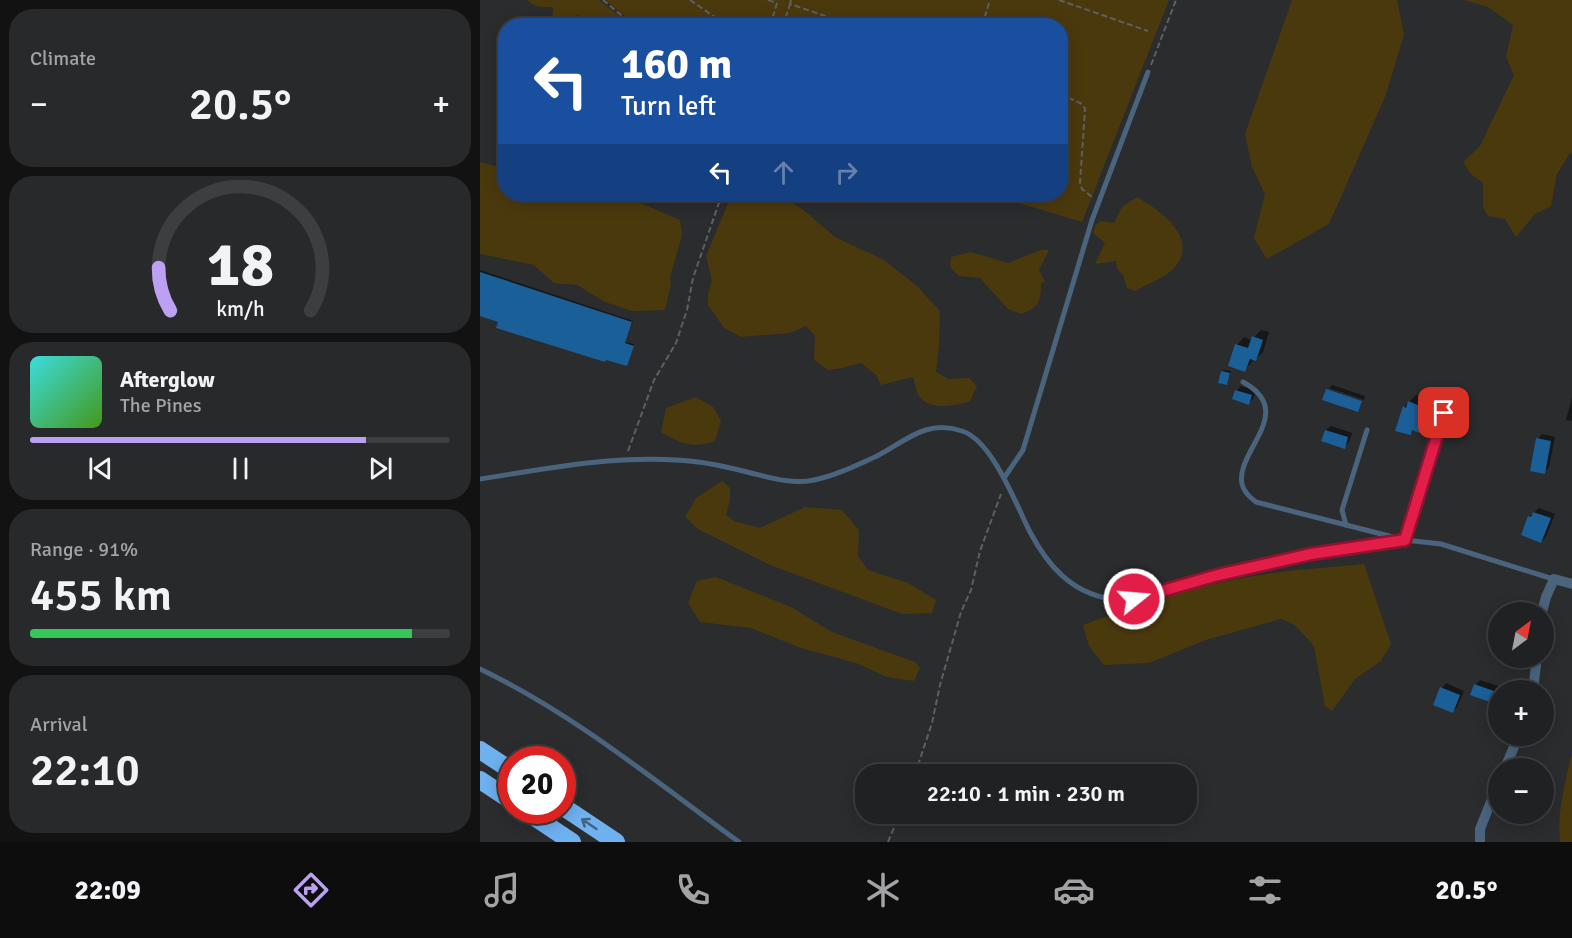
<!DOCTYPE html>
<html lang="en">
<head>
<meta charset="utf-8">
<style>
	body { margin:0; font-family:Signika,sans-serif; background:#28292a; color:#f1f3f6; height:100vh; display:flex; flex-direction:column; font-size:22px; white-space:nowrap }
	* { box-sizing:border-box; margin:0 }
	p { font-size:20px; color:#a2a3a5 }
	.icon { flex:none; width:33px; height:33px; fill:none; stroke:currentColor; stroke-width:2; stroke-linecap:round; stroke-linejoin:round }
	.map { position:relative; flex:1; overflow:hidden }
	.panel { display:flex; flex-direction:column; gap:9px; padding:9px; background:#121213; width:480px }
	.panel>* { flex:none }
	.guide { position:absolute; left:18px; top:18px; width:570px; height:183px; border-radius:24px; box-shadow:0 3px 15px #0003,0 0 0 2px #3d3e40; background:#1a4fa0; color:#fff; overflow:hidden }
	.needle { width:39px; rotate:32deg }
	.fabs { position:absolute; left:1008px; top:602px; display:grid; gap:12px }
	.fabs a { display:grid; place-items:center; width:66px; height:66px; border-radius:50%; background:#202122; box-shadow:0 3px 15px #0003,0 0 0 2px #3d3e40; font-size:30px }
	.speed { position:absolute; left:18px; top:746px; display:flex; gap:12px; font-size:30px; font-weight:700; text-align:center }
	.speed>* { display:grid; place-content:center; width:78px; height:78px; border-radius:50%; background:#202122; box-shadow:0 3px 15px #0003,0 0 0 2px #3d3e40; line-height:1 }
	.speed .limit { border:9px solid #d22; background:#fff; color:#111 }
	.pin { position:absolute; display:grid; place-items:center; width:51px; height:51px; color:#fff; margin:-26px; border-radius:12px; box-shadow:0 3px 9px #0006 }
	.me { position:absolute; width:66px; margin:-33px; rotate:73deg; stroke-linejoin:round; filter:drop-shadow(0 0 4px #0008) }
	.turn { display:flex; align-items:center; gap:21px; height:126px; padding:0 24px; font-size:27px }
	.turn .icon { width:78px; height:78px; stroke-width:2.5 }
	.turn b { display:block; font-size:42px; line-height:51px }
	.lanes { display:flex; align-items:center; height:57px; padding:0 24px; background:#0003; justify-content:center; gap:30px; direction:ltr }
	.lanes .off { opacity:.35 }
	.big { font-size:45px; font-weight:600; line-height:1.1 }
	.panel .card { flex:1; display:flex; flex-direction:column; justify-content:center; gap:9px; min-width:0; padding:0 21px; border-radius:24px; background:#28292a }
	.panel .dial { align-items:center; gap:0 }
	.dial svg { height:156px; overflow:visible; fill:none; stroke:#3d3e40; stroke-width:7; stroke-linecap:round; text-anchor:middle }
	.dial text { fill:#f1f3f6; stroke:none }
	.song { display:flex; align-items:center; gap:18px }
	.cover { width:72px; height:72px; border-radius:9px; background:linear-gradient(135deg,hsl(180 70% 55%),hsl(100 70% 35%)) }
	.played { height:6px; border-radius:3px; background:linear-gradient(90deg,#bca0f2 80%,#3d3e40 80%) }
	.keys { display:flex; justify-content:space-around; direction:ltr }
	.heat { display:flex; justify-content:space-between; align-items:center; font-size:33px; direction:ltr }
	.charge { height:9px; border-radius:4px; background:linear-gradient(90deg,#34c759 91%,#3d3e40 0) }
	.trip { position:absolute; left:375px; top:764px; width:342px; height:60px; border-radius:24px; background:#202122; box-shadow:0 3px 15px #0003,0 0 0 2px #3d3e40; font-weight:600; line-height:60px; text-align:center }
	.menu { display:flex; height:96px; justify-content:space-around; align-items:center; background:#0d0d0e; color:#a2a3a5 }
	.menu .icon { width:42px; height:42px }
	.menu .current { color:#bca0f2 }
	.menu b { font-size:27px; color:#f1f3f6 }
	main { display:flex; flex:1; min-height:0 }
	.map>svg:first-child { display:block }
	.green { fill:#4b390e }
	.shadow { fill:#0007 }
	.building { fill:#1b5f98 }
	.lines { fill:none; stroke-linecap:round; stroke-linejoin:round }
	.path { stroke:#5d5f60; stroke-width:2; stroke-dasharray:6 3; stroke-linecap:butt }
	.lane { stroke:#4a647d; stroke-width:5 }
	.street { stroke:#4a647d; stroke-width:10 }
	.highway { stroke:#6fb0ef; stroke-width:18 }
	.oneway { stroke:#44627f }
	.route-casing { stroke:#92132f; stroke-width:15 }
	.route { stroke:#e11d48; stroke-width:10 }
</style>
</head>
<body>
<main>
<section class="panel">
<div class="card"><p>Climate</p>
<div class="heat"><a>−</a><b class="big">20.5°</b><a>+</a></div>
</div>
<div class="card dial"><svg viewBox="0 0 100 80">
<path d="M14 69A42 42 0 1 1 86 69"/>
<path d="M14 69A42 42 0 0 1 8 47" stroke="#bca0f2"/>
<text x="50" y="56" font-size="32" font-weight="700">18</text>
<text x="50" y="72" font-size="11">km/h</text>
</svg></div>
<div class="card">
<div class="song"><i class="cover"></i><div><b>Afterglow</b><p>The Pines</p></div></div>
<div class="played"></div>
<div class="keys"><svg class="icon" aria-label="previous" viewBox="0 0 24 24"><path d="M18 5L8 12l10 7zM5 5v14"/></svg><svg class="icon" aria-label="pause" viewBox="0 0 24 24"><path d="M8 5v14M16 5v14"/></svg><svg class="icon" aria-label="next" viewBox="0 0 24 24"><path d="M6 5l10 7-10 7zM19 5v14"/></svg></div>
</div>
<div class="card"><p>Range · 91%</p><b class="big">455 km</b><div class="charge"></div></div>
<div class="card"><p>Arrival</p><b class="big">22:10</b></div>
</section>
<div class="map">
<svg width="1092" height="842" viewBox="0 0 1092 842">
	<rect width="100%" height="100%" fill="#2a2c2e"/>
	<!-- green -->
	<g class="green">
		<path d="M47,0H119L151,25H107V18L97,15L84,22L75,19L72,16L74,9L71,7C61,7 54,7 47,0Z"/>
		<path d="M125,0H689L602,222L510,194H580V26L156,25Z"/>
		<path d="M812,0H917L924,35L905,97L849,224L787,259L774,238L785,194L772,167L765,134Z"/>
		<path d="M984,0H1092V154L1090,153L1077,174L1071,206L1055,214L1036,237L1025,219L1008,216L1003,207V183L991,174L983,162L1000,146L1034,75L1026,57L1033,25L1008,7Z"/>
		<path d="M0,162L25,169L26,194H121L163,204L200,220L202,235L190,278L191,284L185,310L152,311L125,302L97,285L74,283L54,265L0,254Z"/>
		<path d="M252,194H299L322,209L355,237L404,260L437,286L460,311L459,345L456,372L469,379L489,378L497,386L490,401C476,406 449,411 439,396C436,391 435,383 433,377L401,385L396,375L381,363L362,368L348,370L334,360L335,336L326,326L310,333L261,337L244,328L228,305V294L232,281L226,256Z"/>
		<path d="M657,197C680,210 722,240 693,269C683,279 668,283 656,291L647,288L643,275L637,269L636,261L615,264L625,243L613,233L615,225L621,221L634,223L642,207Z"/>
		<path d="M561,250H569L559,270L565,282L561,283C561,302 559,307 541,314L528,309L500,278L479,276L470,267L471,257L491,252L528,263Z"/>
		<path d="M216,397L233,407L241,421L235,441C213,449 200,443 181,432L186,408Z"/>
		<path d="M242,481L250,488V500L246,515L254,521L280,528L325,507L362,510L379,530L378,556L388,570L428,583L456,600L452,613L422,614L290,565L218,529L205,517L216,498Z"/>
		<path d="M884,564L911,644L901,661L875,679L852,711L845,706L834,646L815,625L801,619L726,640L669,663L624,665L609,646L603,625C647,608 693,593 739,583C786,571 836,569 884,564Z"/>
		<path d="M236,577L311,607L352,632L435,662L440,668L434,681L407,677L376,663L321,648L271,628L220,622L208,603L217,581Z"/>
		<path d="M1092,753V842H1080C1077,811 1085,783 1092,753Z"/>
	</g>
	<!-- shadow -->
	<g class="shadow">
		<path d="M0,270L153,321L145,342L154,344L148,363L147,365L0,314Z"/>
		<path d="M781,330L789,332L783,352L776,359H774L765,370L757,345L764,337L771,340Z"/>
		<path d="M744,370L751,371L747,384L742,371Z"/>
		<path d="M852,385L885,396L884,400L849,388Z"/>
		<path d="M761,386L776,391L773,399L768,403L754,398L757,390Z"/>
		<path d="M936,395L949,400L948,405L952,407L950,413L952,418L939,431L934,429L930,434L924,407Z"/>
		<path d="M1092,397V421L1086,420Z"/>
		<path d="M851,426L872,433L869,442L864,447L846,430Z"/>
		<path d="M1062,434L1075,437L1069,467L1064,472L1058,439Z"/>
		<path d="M1059,508L1075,514L1066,537L1061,542L1049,517Z"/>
		<path d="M1000,680L1018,686L1014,696L1010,700L995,685Z"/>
		<path d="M966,683L984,691L977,707L973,711L962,688Z"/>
	</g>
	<!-- building -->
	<g class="building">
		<path d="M0,272L152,322L145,343L154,346L147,366L126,360L125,362L16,328L18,322L0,316Z"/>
		<path d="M772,336L783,340L776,361L770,359L765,372L748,366L755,344L768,348Z"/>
		<path d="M741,371L750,373L747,385L738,383Z"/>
		<path d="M846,389L882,401L878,412L842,400Z"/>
		<path d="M755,390L772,395L769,405L752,399Z"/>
		<path d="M928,401L943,407L941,412L946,414L943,421L945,426L943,431L939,433L932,430L931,435L915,431L923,406L926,408Z"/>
		<path d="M845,430L868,437L865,449L841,441Z"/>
		<path d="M1056,438L1071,441L1065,474L1050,471Z"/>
		<path d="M1053,512L1071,518L1061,543L1041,535L1048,516L1051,517Z"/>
		<path d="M994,684L1014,691L1010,702L990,695Z"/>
		<path d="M960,687L980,695L973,713L953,705Z"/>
	</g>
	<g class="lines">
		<!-- path -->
		<g class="path">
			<path d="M123,0L154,26"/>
			<path d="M210,0L248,26"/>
			<path d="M288,0L297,3"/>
			<path d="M311,0L310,4L375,26"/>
			<path d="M579,0L668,31"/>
			<path d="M504,19L520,26"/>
			<path d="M290,26L298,0"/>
			<path d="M303,26L310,4"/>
			<path d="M502,26L510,0"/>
			<path d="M671,65L696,0"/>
			<path d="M580,94L602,104L605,109L600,183L602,189L612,197"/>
			<path d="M148,451L174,380L196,343L207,310L213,278L242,194"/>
			<path d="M435,774L452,723L460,685L481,612L491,590L500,551L521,494"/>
			<path d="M408,842L420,813"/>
		</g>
		<!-- lane -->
		<g class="lane">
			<path d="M763,382C818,412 755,451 762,484C764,492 769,497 776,502L925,540L961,544L1073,579"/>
			<path d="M524,478L543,450L612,220L668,72"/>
			<path d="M0,479C65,469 130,456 196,460C220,461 244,466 267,472C288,477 312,485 334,480C355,476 377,465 397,456C426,441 446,419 482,431C513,441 536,505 550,532C568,566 591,592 630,599C657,604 712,582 741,575C771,567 802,559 832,553C863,548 894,545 925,540"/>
			<path d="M866,525L862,510L887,430"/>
			<path d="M925,540L964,413"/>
			<path d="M0,669C94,714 175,781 259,842"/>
			<path d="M1025,736L1036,742"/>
		</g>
		<!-- street -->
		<g class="street">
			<path d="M1062,612L1066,597L1074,579L1092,584"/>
			<path d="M1053,690L1057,657"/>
			<path d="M1025,768L1039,735"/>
			<path d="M1000,842V829L1018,784"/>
		</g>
		<!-- highway -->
		<g class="highway">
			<path d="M0,750L32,771"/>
			<path d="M0,780L32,801"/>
			<path d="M82,806L136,842"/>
			<path d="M44,810L92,842"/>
		</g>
	</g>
	<!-- one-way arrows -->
	<defs><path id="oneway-shaft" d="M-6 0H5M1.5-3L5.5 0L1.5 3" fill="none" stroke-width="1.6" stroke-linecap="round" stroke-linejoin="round" transform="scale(1.5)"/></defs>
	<use class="oneway" href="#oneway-shaft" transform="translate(109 824) rotate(-146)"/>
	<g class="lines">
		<defs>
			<path id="route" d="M654,599L738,575L831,554L925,540L964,413"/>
		</defs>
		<!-- route casing -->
		<use href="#route" class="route-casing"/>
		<!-- route -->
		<use href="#route" class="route"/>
	</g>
</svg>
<div class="fabs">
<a><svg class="needle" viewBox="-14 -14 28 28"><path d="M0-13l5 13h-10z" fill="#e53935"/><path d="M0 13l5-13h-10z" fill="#a2a3a5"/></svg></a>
<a>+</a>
<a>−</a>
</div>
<div class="speed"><div class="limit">20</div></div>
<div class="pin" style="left:964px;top:413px;background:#d93025"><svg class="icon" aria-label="arrive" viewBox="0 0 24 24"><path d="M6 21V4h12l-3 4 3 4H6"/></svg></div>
<svg class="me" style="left:654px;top:599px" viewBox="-20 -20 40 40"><circle r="17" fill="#e11d48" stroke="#fff" stroke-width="3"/><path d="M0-11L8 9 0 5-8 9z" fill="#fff"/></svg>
<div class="trip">22:10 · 1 min · 230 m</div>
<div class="guide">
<div class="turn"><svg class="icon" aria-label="left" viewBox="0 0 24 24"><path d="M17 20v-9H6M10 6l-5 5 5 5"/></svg><div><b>160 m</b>Turn left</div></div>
<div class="lanes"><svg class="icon" aria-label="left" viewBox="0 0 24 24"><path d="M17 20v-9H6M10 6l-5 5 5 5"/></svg><svg class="icon off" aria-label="ahead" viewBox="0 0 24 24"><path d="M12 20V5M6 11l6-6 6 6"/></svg><svg class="icon off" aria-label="right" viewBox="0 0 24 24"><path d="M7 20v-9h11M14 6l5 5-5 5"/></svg></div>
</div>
</div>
</main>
<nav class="menu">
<b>22:09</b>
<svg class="icon current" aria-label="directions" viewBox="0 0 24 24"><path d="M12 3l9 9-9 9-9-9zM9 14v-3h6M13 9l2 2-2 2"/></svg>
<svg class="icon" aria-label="music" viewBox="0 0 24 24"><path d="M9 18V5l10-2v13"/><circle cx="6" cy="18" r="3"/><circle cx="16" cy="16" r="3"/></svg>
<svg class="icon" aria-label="phone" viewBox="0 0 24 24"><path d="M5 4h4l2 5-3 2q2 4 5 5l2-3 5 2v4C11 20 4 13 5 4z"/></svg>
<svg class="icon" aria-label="climate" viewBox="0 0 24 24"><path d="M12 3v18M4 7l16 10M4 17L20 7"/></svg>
<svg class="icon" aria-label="car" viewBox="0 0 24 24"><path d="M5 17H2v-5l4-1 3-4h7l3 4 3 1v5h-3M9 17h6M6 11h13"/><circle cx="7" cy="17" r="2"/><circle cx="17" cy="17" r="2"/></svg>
<svg class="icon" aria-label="filters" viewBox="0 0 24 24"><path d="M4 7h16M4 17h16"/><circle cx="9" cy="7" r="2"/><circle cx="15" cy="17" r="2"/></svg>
<b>20.5°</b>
</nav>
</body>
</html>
